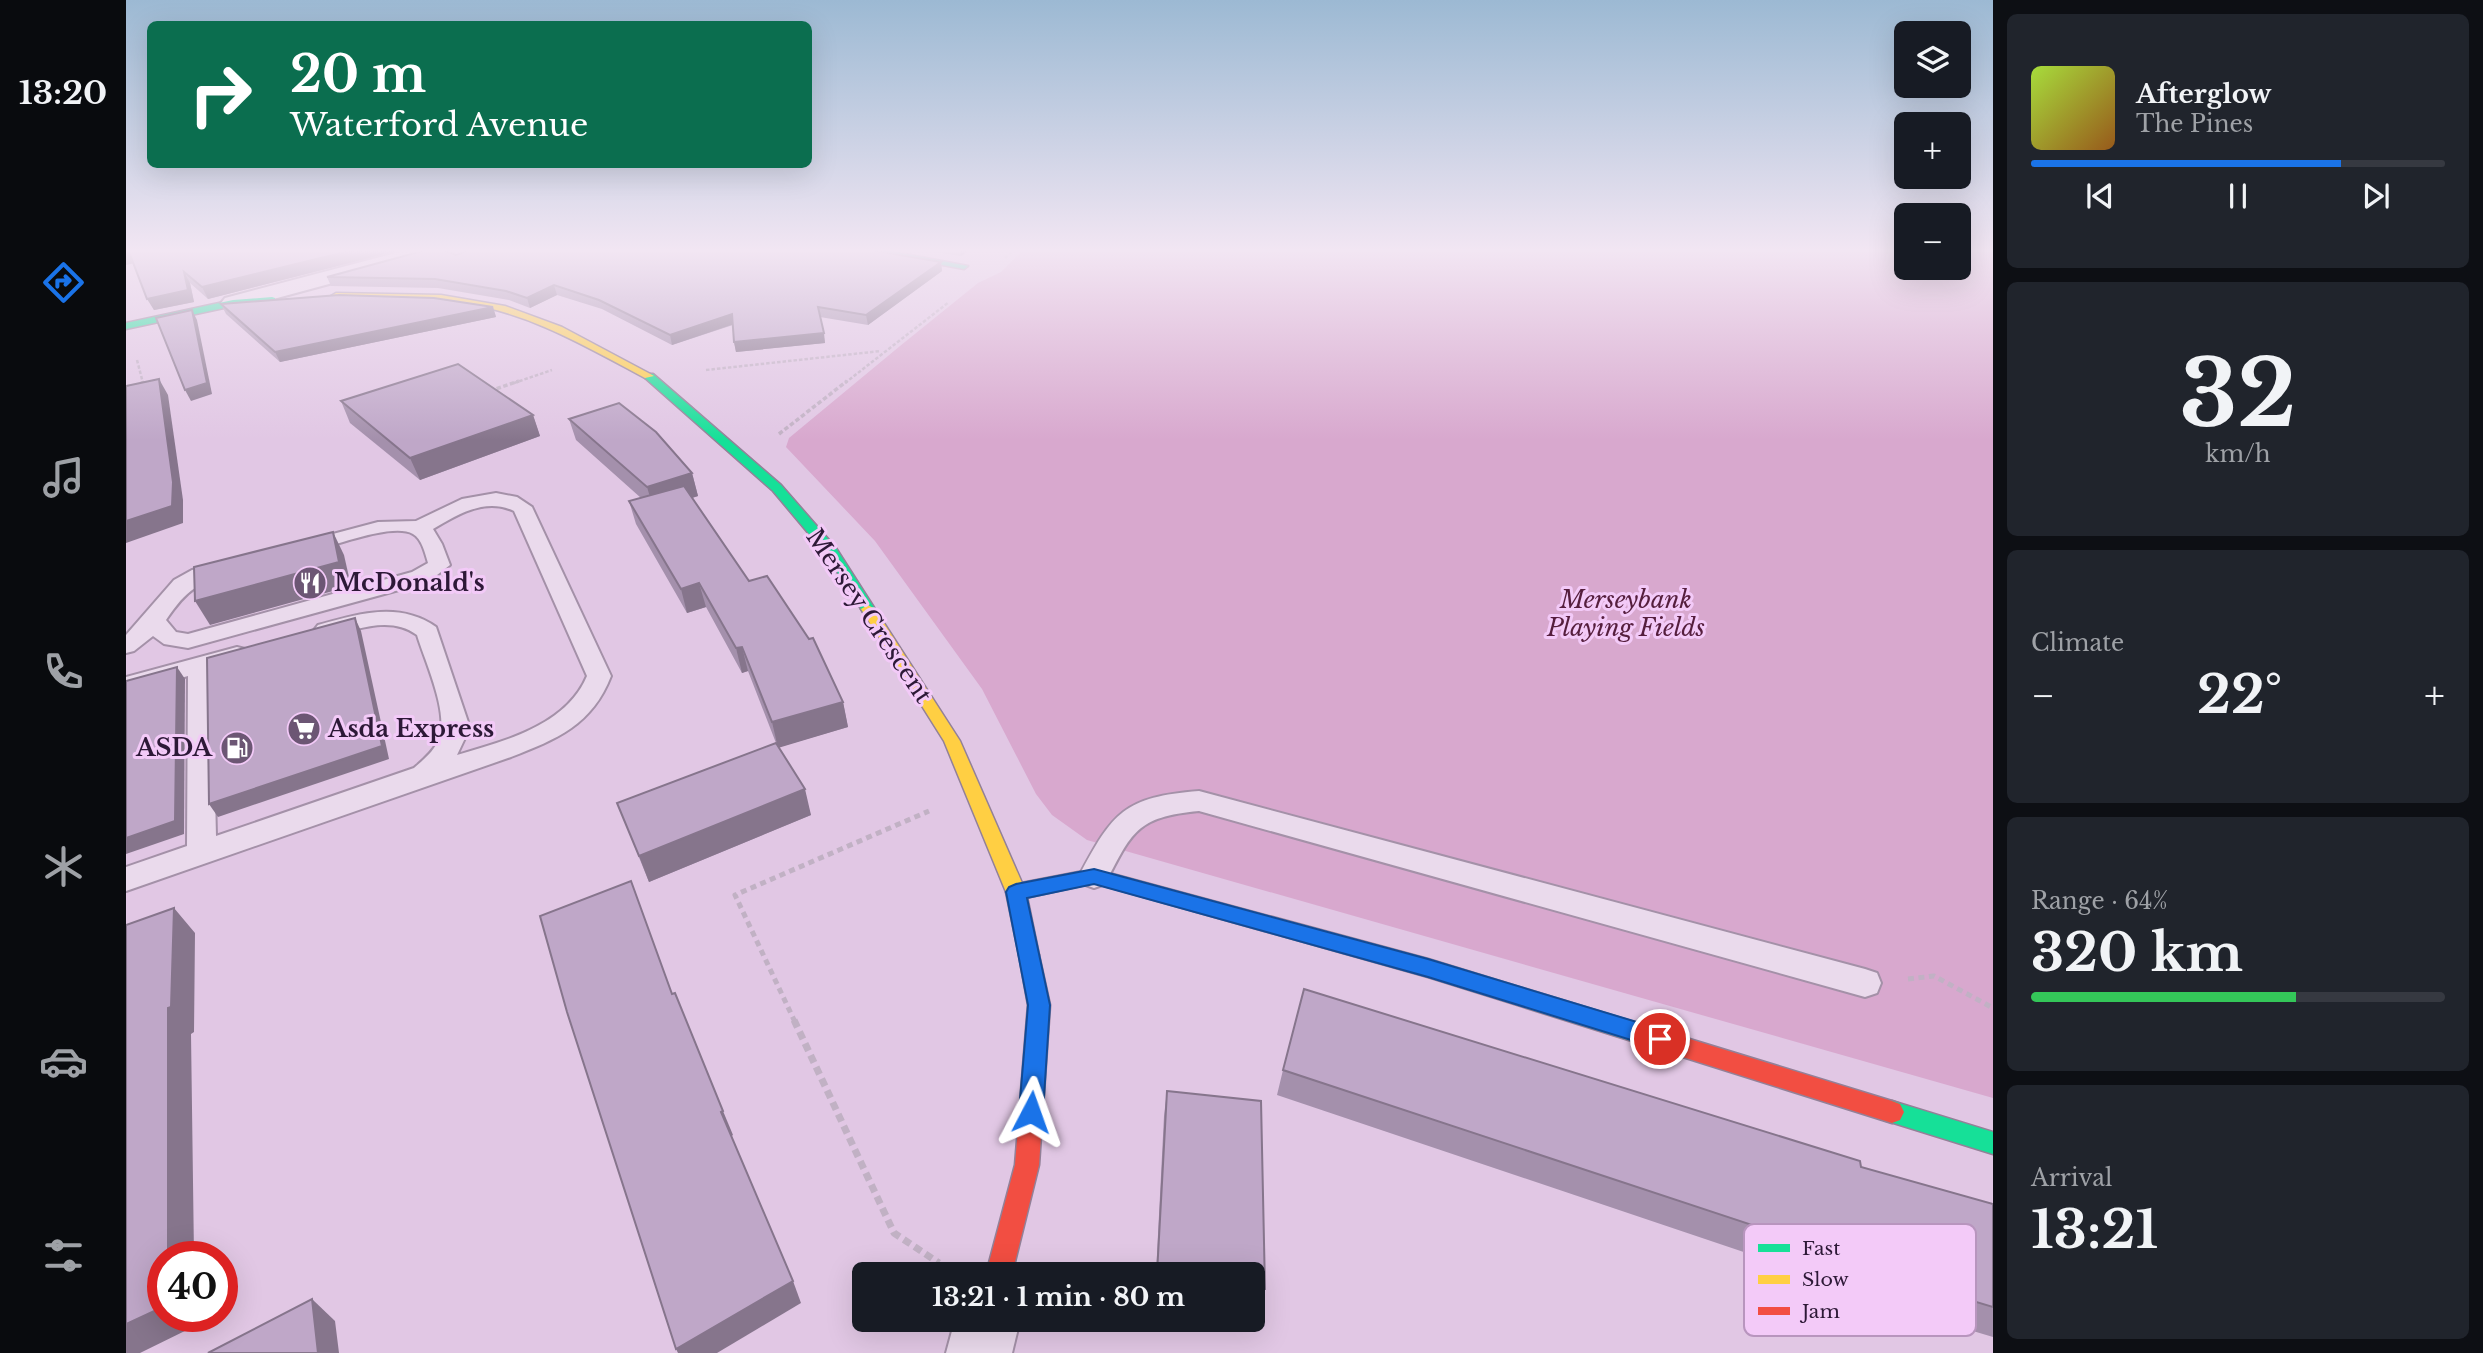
<!DOCTYPE html>
<html lang="en">
<head>
<meta charset="utf-8">
<style>
	body { margin:0; font-family:"Libre Baskerville",serif; background:#20242c; color:#f1f3f6; height:100vh; display:flex; flex-direction:column; font-size:26px; white-space:nowrap }
	* { box-sizing:border-box; margin:0 }
	p { font-size:23px; color:#9ea1a6 }
	.icon { flex:none; width:38px; height:38px; fill:none; stroke:currentColor; stroke-width:2; stroke-linecap:round; stroke-linejoin:round }
	.map { position:relative; flex:1; overflow:hidden }
	.sheet { display:flex; flex-direction:column; gap:14px; padding:14px; background:#0d0f14; width:490px }
	.sheet>* { flex:none }
	.banner { position:absolute; left:21px; top:21px; width:665px; height:147px; border-radius:10px; box-shadow:0 7px 28px #0002; background:#0b6e4f; color:#fff; overflow:hidden }
	.fabs { position:absolute; left:1768px; top:21px; display:grid; gap:14px }
	.fabs a { display:grid; place-items:center; width:77px; height:77px; border-radius:10px; background:#171b24; box-shadow:0 7px 28px #0002; font-size:35px }
	.speed { position:absolute; left:21px; top:1241px; display:flex; gap:14px; font-size:35px; font-weight:700; text-align:center }
	.speed>* { display:grid; place-content:center; width:91px; height:91px; border-radius:50%; background:#171b24; box-shadow:0 7px 28px #0002; line-height:1 }
	.speed .limit { border:10px solid #d22; background:#fff; color:#111 }
	.pin { position:absolute; display:grid; place-items:center; width:60px; height:60px; color:#fff; margin:-30px; border:4px solid #fff; border-radius:50%; box-shadow:0 2px 7px #0007 }
	.me { position:absolute; width:77px; margin:-38px; rotate:4deg; stroke-linejoin:round; filter:drop-shadow(0 0 5px #0008) }
	.turn { display:flex; align-items:center; gap:24px; height:147px; padding:0 28px; font-size:32px }
	.turn .icon { width:91px; height:91px; stroke-width:2.5 }
	.turn b { display:block; font-size:49px; line-height:60px }
	.big { font-size:52px; font-weight:700; line-height:1.1 }
	.sheet .card { flex:1; display:flex; flex-direction:column; justify-content:center; gap:10px; min-width:0; padding:0 24px; border-radius:10px; background:#20242c }
	.sheet .dial { align-items:center; gap:0 }
	.dial b { font-size:91px; line-height:1 }
	.song { display:flex; align-items:center; gap:21px }
	.cover { width:84px; height:84px; border-radius:10px; background:linear-gradient(135deg,hsl(80 70% 55%),hsl(30 70% 35%)) }
	.played { height:7px; border-radius:4px; background:linear-gradient(90deg,#1a73e8 75%,#363941 75%) }
	.keys { display:flex; justify-content:space-around; direction:ltr }
	.heat { display:flex; justify-content:space-between; align-items:center; font-size:38px; direction:ltr }
	.charge { height:10px; border-radius:5px; background:linear-gradient(90deg,#34c759 64%,#363941 0) }
	.trip { position:absolute; left:726px; top:1262px; width:413px; height:70px; border-radius:10px; background:#171b24; box-shadow:0 7px 28px #0002; font-weight:700; line-height:70px; text-align:center }
	main { display:flex; flex:1; min-height:0 }
	.tab-bar { display:flex; flex-direction:column; width:126px; justify-content:space-around; align-items:center; background:#090b0e; color:#9ea1a6 }
	.tab-bar .icon { width:49px; height:49px }
	.tab-bar .selected { color:#1a73e8 }
	.tab-bar b { font-size:32px; color:#f1f3f6 }
	.map>svg:first-child { display:block }
	.green { fill:#d8a8ce }
	.lines { fill:none; stroke-linecap:round; stroke-linejoin:round }
	.lane-casing { stroke:#a491a8; stroke-width:4 }
	.street-casing { stroke:#a491a8; stroke-width:4 }
	.fast-casing { stroke:#938198; stroke-width:3 }
	.slow-casing { stroke:#938198; stroke-width:3 }
	.jam-casing { stroke:#938198; stroke-width:3 }
	.path-far3 { stroke:#c1b1c4; stroke-width:2.5; stroke-dasharray:3.5 2; stroke-linecap:butt }
	.path-far2 { stroke:#c1b1c4; stroke-width:3.5; stroke-dasharray:4.5 2.5; stroke-linecap:butt }
	.path-far1 { stroke:#c1b1c4; stroke-width:5; stroke-dasharray:6 4.5; stroke-linecap:butt }
	.path { stroke:#c1b1c4; stroke-width:7; stroke-dasharray:8 5; stroke-linecap:butt }
	.lane { fill:#eadaec; fill-rule:evenodd }
	.street { fill:#eadaec; fill-rule:evenodd }
	.fast { fill:#16e098; fill-rule:evenodd }
	.slow { fill:#ffcf43; fill-rule:evenodd }
	.jam { fill:#f24e42; fill-rule:evenodd }
	.wall { fill:#a490ac }
	.shaded-wall { fill:#86758c }
	.building { fill:#bfa7c8; stroke:#86758c; stroke-width:2 }
	.route { fill:#1a73e8; stroke:#114b97; stroke-width:2 }
	.labels { text-anchor:middle; stroke-width:6; stroke-linejoin:round; paint-order:stroke }
	.poi-label { font-size:24px; font-weight:bold; fill:#2d1937; stroke:#f3caf8; text-anchor:start }
	.park-label { font-size:24px; font-style:italic; fill:#551e3d; stroke:#f3caf8 }
	.street-label { font-size:24px; fill:#2d1937; stroke:#f3caf8 }
	.key { fill:#f3caf8; stroke:#b895be; stroke-width:2 }
	.key-label { font-size:19px; fill:#2d1937 }
</style>
</head>
<body>
<main>
<nav class="tab-bar">
<b>13:20</b>
<svg class="icon selected" aria-label="directions" viewBox="0 0 24 24"><path d="M12 3l9 9-9 9-9-9zM9 14v-3h6M13 9l2 2-2 2"/></svg>
<svg class="icon" aria-label="music" viewBox="0 0 24 24"><path d="M9 18V5l10-2v13"/><circle cx="6" cy="18" r="3"/><circle cx="16" cy="16" r="3"/></svg>
<svg class="icon" aria-label="phone" viewBox="0 0 24 24"><path d="M5 4h4l2 5-3 2q2 4 5 5l2-3 5 2v4C11 20 4 13 5 4z"/></svg>
<svg class="icon" aria-label="climate" viewBox="0 0 24 24"><path d="M12 3v18M4 7l16 10M4 17L20 7"/></svg>
<svg class="icon" aria-label="car" viewBox="0 0 24 24"><path d="M5 17H2v-5l4-1 3-4h7l3 4 3 1v5h-3M9 17h6M6 11h13"/><circle cx="7" cy="17" r="2"/><circle cx="17" cy="17" r="2"/></svg>
<svg class="icon" aria-label="filters" viewBox="0 0 24 24"><path d="M4 7h16M4 17h16"/><circle cx="9" cy="7" r="2"/><circle cx="15" cy="17" r="2"/></svg>
</nav>
<div class="map">
<svg width="1867" height="1353" viewBox="0 0 1867 1353">
	<rect width="100%" height="100%" fill="#e1c7e4"/>
	<!-- green -->
	<path class="green" d="M897,250H1780V268H1832V250H1867V1098L961,840L926,815L910,794L856,689L749,541L660,447L663,438L774,346L852,283L875,272Z"/>
	<g class="lines">
		<defs>
			<g id="lane">
				<path d="M370,493L391,497L406,507L485,676C466,725 431,739 385,757L0,891V867L61,846L62,676L0,693V677L111,647L119,649L123,654L119,659L86,669L90,836L288,768C296,761 306,753 311,743C326,718 299,662 291,635C264,615 230,630 200,637L192,635L188,630L192,625C232,614 273,601 310,627L342,722L340,736L331,755C378,741 440,726 461,676L388,511C359,497 331,515 307,529L316,544L324,565L302,582L62,648L38,644L27,636L8,651L0,653V635L48,580L66,570L101,562L112,568L109,573C72,582 61,589 40,620L50,632L62,634L286,572L302,563C299,553 296,539 287,534C266,522 203,548 180,553L169,547L173,543L252,522L290,521L336,499Z"/>
				<path d="M1073,791L1739,969L1751,973L1755,983L1751,993L1739,997L1073,811C1010,817 1006,832 979,884L968,888L957,884L953,876C987,812 998,797 1073,791Z"/>
			</g>
			<g id="street">
				<path d="M281,250H317L314,254L107,310L99,308L95,303L99,298Z"/>
				<path d="M829,1320H894L886,1353H820Z"/>
			</g>
			<g id="fast">
				<path d="M736,250H758L842,266L838,269Z"/>
				<path d="M146,297L149,298V302L107,306L0,329V323L107,300Z"/>
				<path d="M519,374H527L655,485L710,548L749,609L747,612H737L699,553L647,491L519,378Z"/>
				<path d="M968,869L1302,959L1544,1033L1552,1036L1555,1043L1552,1050L1544,1053L1302,977L968,883L890,900L883,897L880,892L883,887L890,884Z"/>
				<path d="M1766,1101L1867,1132V1154L1758,1120L1754,1112L1758,1104Z"/>
			</g>
			<g id="slow">
				<path d="M210,293L315,295L379,306L436,327L528,376L519,378C461,347 402,312 336,303C293,297 248,305 207,298L205,296Z"/>
				<path d="M742,605L749,609L834,741L900,892L913,955L910,961L903,964L896,961L893,955L880,892L818,741L735,609Z"/>
			</g>
			<g id="jam">
				<path d="M903,946L910,949L913,955L924,1005L913,1165L886,1274H860L889,1165L902,1005L893,955L896,949Z"/>
				<path d="M1544,1033L1766,1101L1774,1104L1778,1112L1774,1120L1766,1123L1544,1053L1536,1050L1533,1043L1536,1036Z"/>
			</g>
		</defs>
		<!-- lane casing -->
		<use href="#lane" class="lane-casing"/>
		<!-- street casing -->
		<use href="#street" class="street-casing"/>
		<!-- fast casing -->
		<use href="#fast" class="fast-casing"/>
		<!-- slow casing -->
		<use href="#slow" class="slow-casing"/>
		<!-- jam casing -->
		<use href="#jam" class="jam-casing"/>
		<!-- path-far3 -->
		<g class="path-far3">
			<path d="M879,258L889,250"/>
			<path d="M11,360L17,383"/>
			<path d="M580,370L755,351"/>
			<path d="M388,383L426,370"/>
			<path d="M719,383L823,302"/>
		</g>
		<!-- path-far2 -->
		<g class="path-far2">
			<path d="M16,381L17,385"/>
			<path d="M364,391L393,381"/>
			<path d="M653,434L721,381"/>
		</g>
		<!-- path-far1 -->
		<g class="path-far1">
			<path d="M1782,979L1808,976L1867,1008"/>
			<path d="M669,1022L609,895L803,811"/>
		</g>
		<!-- path -->
		<path class="path" d="M668,1020L768,1233L813,1263"/>
		<!-- lane -->
		<use href="#lane" class="lane"/>
		<!-- street -->
		<use href="#street" class="street"/>
		<!-- fast -->
		<use href="#fast" class="fast"/>
		<!-- slow -->
		<use href="#slow" class="slow"/>
		<!-- jam -->
		<use href="#jam" class="jam"/>
	</g>
	<!-- wall -->
	<g class="wall">
		<path d="M0,250H275L82,299L64,283L68,302L28,310L7,264Z"/>
		<path d="M797,250H844L835,256Z"/>
		<path d="M330,255L815,262L816,271L742,325L694,317L699,343L610,352L608,342L607,325L546,345L476,309L431,295L404,308L383,300L312,288L205,286L201,277Z"/>
		<path d="M95,304L367,307L370,317L154,362L100,314Z"/>
		<path d="M215,401L407,415L414,436L294,480L224,423Z"/>
		<path d="M443,419L566,473L572,496L566,498L623,581L717,702L722,727L653,747L685,815L523,882L491,803L650,743L622,671L616,673L580,607L561,613L510,524L503,501L515,498L450,440Z"/>
		<path d="M1157,1070L1735,1167L1867,1204V1337L1800,1317L1799,1313L1151,1095Z"/>
		<path d="M1041,1091L1139,1289L1133,1311H1127V1274H1030L1038,1116Z"/>
	</g>
	<!-- shaded-wall -->
	<g class="shaded-wall">
		<path d="M227,250H275L82,299L76,287Z"/>
		<path d="M835,250H844L835,256Z"/>
		<path d="M3,252L9,263L0,265V253Z"/>
		<path d="M815,262L816,271L742,325L740,315Z"/>
		<path d="M58,272L64,283L68,302L28,310L21,299Z"/>
		<path d="M428,285L431,295L404,308L401,298Z"/>
		<path d="M367,307L370,317L154,362L149,352Z"/>
		<path d="M66,310L71,320L86,394L65,401L59,390Z"/>
		<path d="M606,314L608,324L546,345L544,335Z"/>
		<path d="M698,333L699,343L610,352L608,342Z"/>
		<path d="M33,379L42,395L57,500V523L0,543V521Z"/>
		<path d="M407,415L414,436L294,480L284,458Z"/>
		<path d="M566,473L572,496L528,510L521,487Z"/>
		<path d="M207,532L218,555L225,586L84,625L69,601Z"/>
		<path d="M573,583L580,607L561,613L555,589Z"/>
		<path d="M229,618L235,631L263,759L92,817L83,804Z"/>
		<path d="M616,647L622,671L616,673L610,648Z"/>
		<path d="M51,667L59,679L58,834L0,854V838Z"/>
		<path d="M717,702L722,727L652,748L646,722Z"/>
		<path d="M679,789L685,815L523,882L513,856Z"/>
		<path d="M48,908L69,933L68,1032L65,1034L68,1256H42V1008Z"/>
		<path d="M597,1111L607,1135L604,1137L595,1112Z"/>
		<path d="M667,1281L675,1303L591,1353H552L550,1349Z"/>
		<path d="M186,1299L209,1321L213,1353H192Z"/>
		<path d="M37,1307V1316H69V1326L14,1353H0V1324Z"/>
	</g>
	<!-- building -->
	<g class="building">
		<path d="M0,250H227L76,287L58,272L62,290L21,299L3,252L0,253Z"/>
		<path d="M300,250H317L330,255L344,250H744L815,262L740,315L692,307L698,333L608,342L606,314L544,335L473,300L428,285L401,298L380,291L309,279L201,277Z"/>
		<path d="M213,295L308,298L367,307L149,352L95,304Z"/>
		<path d="M66,310L81,383L59,390L30,318Z"/>
		<path d="M332,364L407,415L284,458L215,401Z"/>
		<path d="M33,379L47,482L46,506L0,521V386Z"/>
		<path d="M493,403L530,432L566,473L521,487L443,419Z"/>
		<path d="M558,486L623,581L641,576L683,639L687,638L717,702L646,722L616,647L610,648L573,583L555,589L503,501Z"/>
		<path d="M207,532L213,562L69,601L68,567Z"/>
		<path d="M229,618L256,746L83,804L81,658Z"/>
		<path d="M51,667L49,821L0,838V681Z"/>
		<path d="M650,743L679,789L513,856L491,803Z"/>
		<path d="M505,881L546,994L549,993L597,1111L595,1112L667,1281L550,1349L441,1012L414,916Z"/>
		<path d="M48,908L45,1007L42,1008V1256H37V1307L0,1324V925Z"/>
		<path d="M1178,989L1734,1161L1735,1167L1867,1204V1307L1827,1295L1826,1291L1157,1070Z"/>
		<path d="M1041,1091L1135,1101L1139,1289L1127,1288V1274H1031Z"/>
		<path d="M186,1299L192,1353H82Z"/>
	</g>
	<!-- sky -->
	<linearGradient id="sky" x2="0" y2="1"><stop stop-color="#9cb9d3"/><stop offset="0.57" stop-color="#f2e6f3"/><stop offset="1" stop-color="#f2e6f3" stop-opacity="0"/></linearGradient>
	<rect width="1867" height="440" fill="url(#sky)"/>
	<!-- route -->
	<path class="route" d="M968,869L1302,959L1534,1029L1541,1032L1545,1039L1541,1046L1534,1049L1302,977L968,884L901,898L924,1005L917,1112L913,1120L905,1123L897,1120L893,1112L902,1005L880,892L883,887L890,884Z"/>
	<!-- icons -->
	<defs>
		<symbol id="restaurant-disc" viewBox="-11 -11 22 22"><circle r="9.5" fill="#6c5674" stroke="#f3caf8"/><path d="M-5-6h1v4h1v-4h1v4h1v-4h1v5L-1.5 .5V6h-2V.5L-5-1ZM5-6V6H3V1.5H1.5Q1.5-4 5-6Z" fill="#fff"/></symbol>
		<symbol id="supermarket-disc" viewBox="-11 -11 22 22"><circle r="9.5" fill="#6c5674" stroke="#f3caf8"/><path d="M-6-5.5h2.5l.6 2H6L4.5 2H-2.5L-4.4-4H-6ZM-1.5 3.2a1.3 1.3 0 1 0 .1 0ZM3 3.2a1.3 1.3 0 1 0 .1 0Z" fill="#fff"/></symbol>
		<symbol id="fuel-disc" viewBox="-11 -11 22 22"><circle r="9.5" fill="#6c5674" stroke="#f3caf8"/><path d="M-5.5-6h7V0h2V4h1.3V-2.5L3-4.5l.8-.8L6-3V5H2.5V1h-1V6h-7ZM-4.2-4.7v3.2H.2V-4.7Z" fill="#fff"/></symbol>
	</defs>
	<g fill-rule="evenodd">
		<use href="#restaurant-disc" x="165" y="564" width="38" height="38"/>
		<use href="#supermarket-disc" x="159" y="710" width="38" height="38"/>
		<use href="#fuel-disc" x="92" y="729" width="38" height="38"/>
	</g>
	<g class="labels">
		<!-- poi labels -->
		<g class="poi-label">
			<text x="208" y="591">McDonald's</text>
			<text x="202" y="737">Asda Express</text>
			<text x="86" y="756" text-anchor="end">ASDA</text>
		</g>
		<!-- park labels -->
		<g class="park-label">
			<text x="1500" y="608">Merseybank<tspan x="1500" dy="28">Playing Fields</tspan></text>
		</g>
		<!-- street labels -->
		<g class="street-label">
			<text transform="translate(743 616) rotate(56)" y="8">Mersey Crescent</text>
		</g>
	</g>
	<!-- legend -->
	<rect x="1618" y="1224" width="232" height="112" rx="10" class="key"/>
	<rect x="1632" y="1244" width="32" height="8" fill="#16e098"/>
	<rect x="1632" y="1275" width="32" height="9" fill="#ffcf43"/>
	<rect x="1632" y="1307" width="32" height="8" fill="#f24e42"/>
	<g class="key-label">
		<text x="1676" y="1255">Fast</text>
		<text x="1676" y="1286">Slow</text>
		<text x="1676" y="1318">Jam</text>
	</g>
</svg>
<div class="fabs">
<a><svg class="icon" aria-label="layers" viewBox="0 0 24 24"><path d="M12 4l9 5-9 5-9-5zM3 14l9 5 9-5"/></svg></a>
<a>+</a>
<a>−</a>
</div>
<div class="speed"><div class="limit">40</div></div>
<div class="pin" style="left:1534px;top:1039px;background:#d93025"><svg class="icon" aria-label="arrive" viewBox="0 0 24 24"><path d="M6 21V4h12l-3 4 3 4H6"/></svg></div>
<svg class="me" style="left:905px;top:1112px" viewBox="-20 -20 40 40"><path d="M0-17L14 15 0 8-14 15z" fill="#1a73e8" stroke="#fff" stroke-width="4"/></svg>
<div class="trip">13:21 · 1 min · 80 m</div>
<div class="banner">
<div class="turn"><svg class="icon" aria-label="right" viewBox="0 0 24 24"><path d="M7 20v-9h11M14 6l5 5-5 5"/></svg><div><b>20 m</b>Waterford Avenue</div></div>
</div>
</div>
<section class="sheet">
<div class="card">
<div class="song"><i class="cover"></i><div><b>Afterglow</b><p>The Pines</p></div></div>
<div class="played"></div>
<div class="keys"><svg class="icon" aria-label="previous" viewBox="0 0 24 24"><path d="M18 5L8 12l10 7zM5 5v14"/></svg><svg class="icon" aria-label="pause" viewBox="0 0 24 24"><path d="M8 5v14M16 5v14"/></svg><svg class="icon" aria-label="next" viewBox="0 0 24 24"><path d="M6 5l10 7-10 7zM19 5v14"/></svg></div>
</div>
<div class="card dial"><b>32</b><p>km/h</p></div>
<div class="card"><p>Climate</p>
<div class="heat"><a>−</a><b class="big">22°</b><a>+</a></div>
</div>
<div class="card"><p>Range · 64%</p><b class="big">320 km</b><div class="charge"></div></div>
<div class="card"><p>Arrival</p><b class="big">13:21</b></div>
</section>
</main>
</body>
</html>
